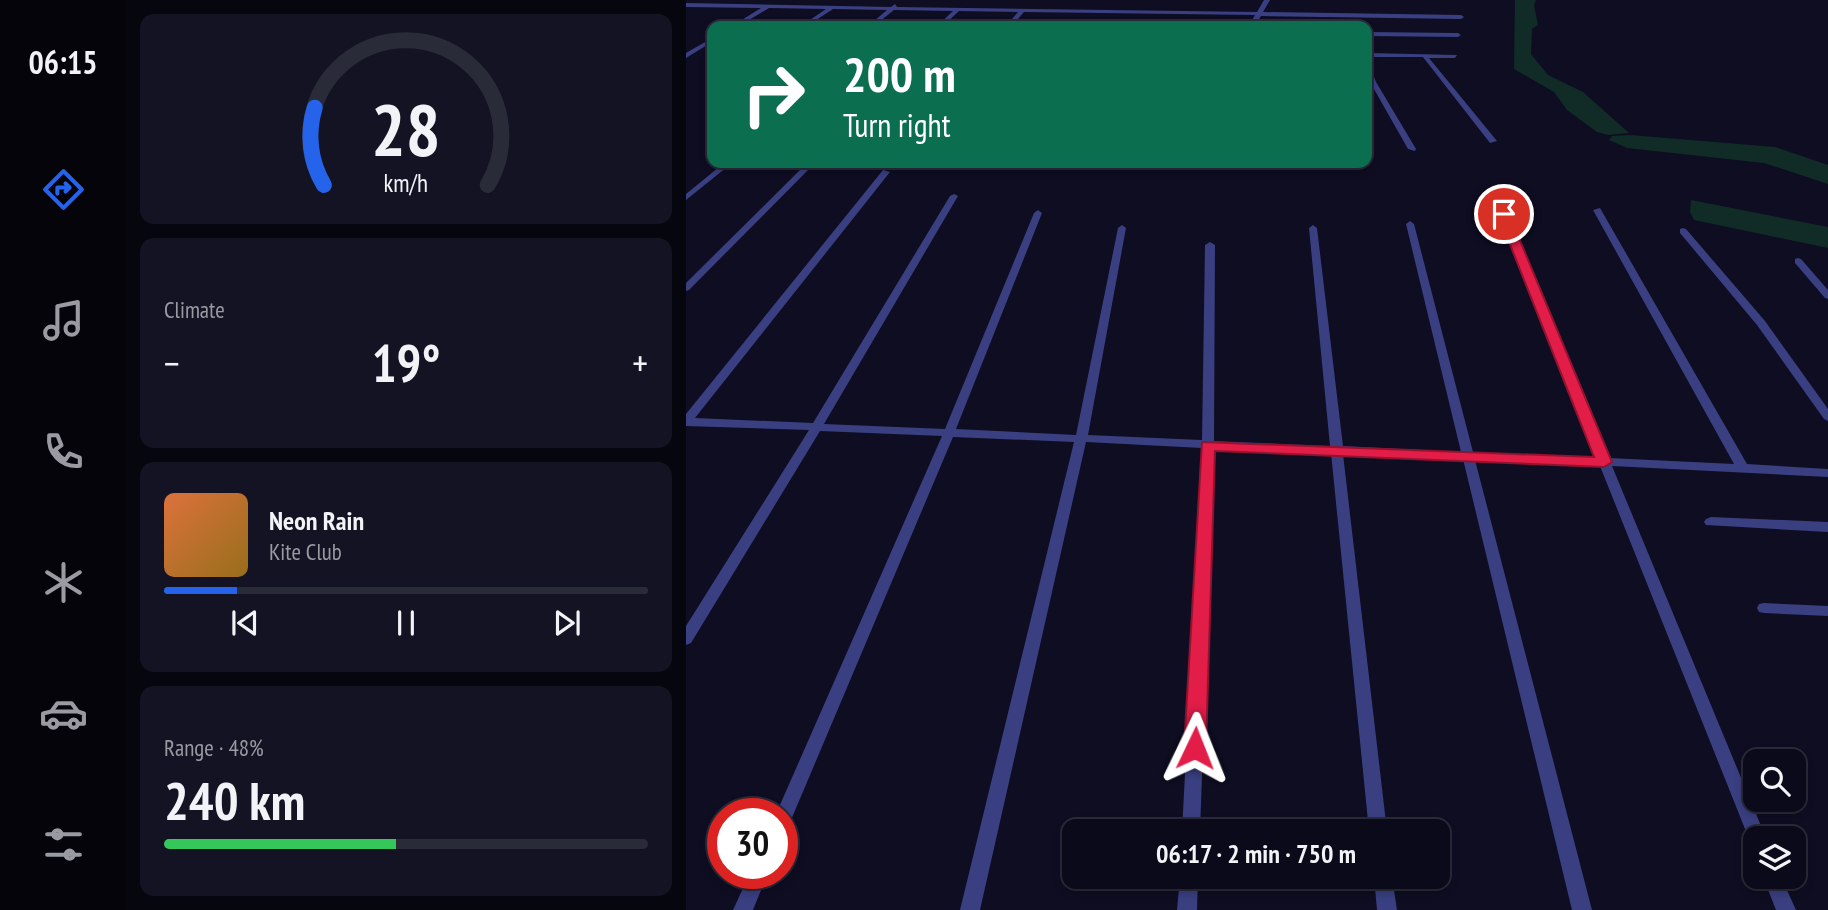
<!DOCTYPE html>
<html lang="en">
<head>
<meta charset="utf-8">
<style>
	body { margin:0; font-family:"PT Sans Narrow",sans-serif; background:#131323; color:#f1f3f6; height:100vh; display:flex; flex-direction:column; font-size:26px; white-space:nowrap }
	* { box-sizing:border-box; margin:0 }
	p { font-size:23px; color:#999aa2 }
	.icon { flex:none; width:38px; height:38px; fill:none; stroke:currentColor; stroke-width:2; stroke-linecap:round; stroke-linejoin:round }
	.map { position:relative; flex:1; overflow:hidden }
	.side { display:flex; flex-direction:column; gap:14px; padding:14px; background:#06060e; width:560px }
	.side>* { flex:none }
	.hud { position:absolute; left:21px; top:21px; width:665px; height:147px; border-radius:14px; box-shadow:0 4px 10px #0003,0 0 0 2px #2a2b39; background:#0b6e4f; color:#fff; overflow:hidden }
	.buttons { position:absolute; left:1057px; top:749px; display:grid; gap:14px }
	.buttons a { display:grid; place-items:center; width:63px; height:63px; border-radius:14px; background:#0a0a1a; box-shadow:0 4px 10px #0003,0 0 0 2px #2a2b39; font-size:35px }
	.speed { position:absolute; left:21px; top:798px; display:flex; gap:14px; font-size:35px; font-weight:700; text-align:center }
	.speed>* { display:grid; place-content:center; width:91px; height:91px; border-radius:50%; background:#0a0a1a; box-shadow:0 4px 10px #0003,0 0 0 2px #2a2b39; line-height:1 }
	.speed .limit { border:10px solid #d22; background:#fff; color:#111 }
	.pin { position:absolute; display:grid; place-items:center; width:60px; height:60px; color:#fff; margin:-30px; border:4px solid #fff; border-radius:50%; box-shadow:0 2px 7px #0007 }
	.me { position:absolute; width:77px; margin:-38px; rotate:2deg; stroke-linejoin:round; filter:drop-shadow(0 0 5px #0008) }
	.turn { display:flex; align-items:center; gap:24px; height:147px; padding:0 21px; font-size:32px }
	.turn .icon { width:91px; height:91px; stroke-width:2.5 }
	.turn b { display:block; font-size:49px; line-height:60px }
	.big { font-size:52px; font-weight:800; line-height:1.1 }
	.side .card { flex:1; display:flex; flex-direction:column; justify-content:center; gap:10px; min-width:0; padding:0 24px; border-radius:14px; background:#131323 }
	.side .dial { align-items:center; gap:0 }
	.dial svg { height:182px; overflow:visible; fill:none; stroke:#2a2b39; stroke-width:7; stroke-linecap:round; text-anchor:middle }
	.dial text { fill:#f1f3f6; stroke:none }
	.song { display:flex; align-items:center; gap:21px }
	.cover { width:84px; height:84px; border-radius:10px; background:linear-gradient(135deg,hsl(20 70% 55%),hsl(40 70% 35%)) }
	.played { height:7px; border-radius:4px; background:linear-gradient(90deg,#2563eb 15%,#2a2b39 15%) }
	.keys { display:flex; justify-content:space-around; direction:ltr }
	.heat { display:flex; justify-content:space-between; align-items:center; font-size:38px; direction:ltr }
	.charge { height:10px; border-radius:5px; background:linear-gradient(90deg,#34c759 48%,#2a2b39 0) }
	.trip { position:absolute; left:376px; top:819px; width:388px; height:70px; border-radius:14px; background:#0a0a1a; box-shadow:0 4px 10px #0003,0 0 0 2px #2a2b39; font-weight:800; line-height:70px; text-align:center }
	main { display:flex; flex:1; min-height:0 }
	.dock { display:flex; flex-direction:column; width:126px; justify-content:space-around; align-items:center; background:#04040a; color:#999aa2 }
	.dock .icon { width:49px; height:49px }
	.dock .active { color:#2563eb }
	.dock b { font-size:32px; color:#f1f3f6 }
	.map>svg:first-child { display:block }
	.green { fill:#112b27 }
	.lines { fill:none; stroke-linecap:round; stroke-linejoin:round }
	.street { fill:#393f80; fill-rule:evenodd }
	.route { fill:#e11d48; stroke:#92132f; stroke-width:2 }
</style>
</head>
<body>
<main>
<nav class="dock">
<b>06:15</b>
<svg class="icon active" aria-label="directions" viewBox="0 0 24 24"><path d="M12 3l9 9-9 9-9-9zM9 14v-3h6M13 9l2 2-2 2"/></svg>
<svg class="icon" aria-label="music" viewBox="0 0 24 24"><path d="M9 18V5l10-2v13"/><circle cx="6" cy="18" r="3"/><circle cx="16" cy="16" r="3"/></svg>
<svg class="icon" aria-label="phone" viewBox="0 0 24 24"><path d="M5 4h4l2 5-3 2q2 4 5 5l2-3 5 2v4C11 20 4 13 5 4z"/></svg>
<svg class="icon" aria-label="climate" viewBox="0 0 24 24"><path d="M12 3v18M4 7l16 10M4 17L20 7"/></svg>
<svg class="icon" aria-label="car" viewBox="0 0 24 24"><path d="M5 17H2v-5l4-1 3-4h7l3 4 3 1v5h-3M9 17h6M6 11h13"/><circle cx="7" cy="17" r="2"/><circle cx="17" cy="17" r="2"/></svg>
<svg class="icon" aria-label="filters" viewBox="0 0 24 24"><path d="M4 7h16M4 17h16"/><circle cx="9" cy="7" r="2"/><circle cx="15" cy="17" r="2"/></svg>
</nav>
<section class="side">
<div class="card dial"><svg viewBox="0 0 100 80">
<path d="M14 69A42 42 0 1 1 86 69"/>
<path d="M14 69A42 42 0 0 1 10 35" stroke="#2563eb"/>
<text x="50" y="56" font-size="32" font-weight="700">28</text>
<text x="50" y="72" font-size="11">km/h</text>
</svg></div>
<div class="card"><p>Climate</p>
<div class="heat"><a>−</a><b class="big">19°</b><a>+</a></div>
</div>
<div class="card">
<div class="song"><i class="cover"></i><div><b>Neon Rain</b><p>Kite Club</p></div></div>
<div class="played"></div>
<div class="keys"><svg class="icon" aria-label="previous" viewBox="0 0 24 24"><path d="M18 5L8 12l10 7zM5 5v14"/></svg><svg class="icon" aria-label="pause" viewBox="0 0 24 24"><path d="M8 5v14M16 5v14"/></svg><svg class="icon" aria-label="next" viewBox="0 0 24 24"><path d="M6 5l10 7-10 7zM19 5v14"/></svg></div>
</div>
<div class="card"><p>Range · 48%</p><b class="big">240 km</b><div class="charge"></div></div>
</section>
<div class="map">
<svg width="1142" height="910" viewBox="0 0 1142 910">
	<rect width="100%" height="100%" fill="#0e0d22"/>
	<!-- green -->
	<g class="green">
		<path d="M829,0H850L848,5L852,25L846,29L845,54L862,75L897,92L943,133L922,135L911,132L881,110L868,92L828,69Z"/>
		<path d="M944,135L1089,147L1142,165V184L1078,163L941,148L923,140L926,136Z"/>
		<path d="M1005,200L1142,227V248L1008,220L1004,212Z"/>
	</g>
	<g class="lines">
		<!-- street -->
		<g class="street">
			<path d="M578,0H584L577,12L775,15L778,17L775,19L575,16L569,26H563L569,15L338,12L326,26H320L332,12L273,11L257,26H251L267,11L208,10L188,26H182L201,10L147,9L121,26H115L140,9L83,8L53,26H46L75,8L0,7V3L205,7L209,4L211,7L571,12Z"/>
			<path d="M681,32L772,33L775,35L772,37L681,36Z"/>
			<path d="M26,38V42L0,58V53Z"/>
			<path d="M681,53L771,55L769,58H743L811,141L804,143L737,57H681Z"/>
			<path d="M681,64L684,66L690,82L730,149L729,151L722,149L684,82L681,74Z"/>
			<path d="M38,163H46L0,200V194Z"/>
			<path d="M121,163H129L3,290L0,291V283Z"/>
			<path d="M197,170L204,172L9,418L127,423L264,196L268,194L272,196L138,424L259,429L348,213L352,210L356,213L270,429L390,435L432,228L436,225L440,228L402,435L516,440L519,245L524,242L529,245L528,441L644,446L623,228L627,225L631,228L657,446L775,452L720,224L724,221L728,224L787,452L911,458L814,214L818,211L822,214L923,458L1048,464L907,210L914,208L1061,464L1142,469V477L926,466L1080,838H1069V846L1065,844L914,466L789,460L906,910H886L777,459L657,454L701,831H683L645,453L528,448L514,831H496L516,448L400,442L294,910H274L388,442L267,437L105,820L102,826L96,828V814H90L256,436L134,431L5,643L0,645V626L123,430L0,426V414Z"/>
			<path d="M997,228L1000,229L1079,321L1142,409V421L1138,419L1071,325L994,233V229Z"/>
			<path d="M1112,258L1115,259L1142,290V299L1139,298L1109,263V259Z"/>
			<path d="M1025,517L1142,522V532L1020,525L1018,522L1020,519Z"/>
			<path d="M1078,603L1142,606V616L1078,613L1073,612L1071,608L1073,604Z"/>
			<path d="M64,873H82L67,910H47Z"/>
			<path d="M494,877H512L511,910H491Z"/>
			<path d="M688,877H706L711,910H691Z"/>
			<path d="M1077,877H1095L1110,910H1090Z"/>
		</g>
	</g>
	<!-- route -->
	<path class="route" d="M814,211L823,214L926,462L918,467L529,451L520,748L517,755L509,758L501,755L498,748L516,442L908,457L812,214Z"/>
</svg>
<div class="buttons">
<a><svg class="icon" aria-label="search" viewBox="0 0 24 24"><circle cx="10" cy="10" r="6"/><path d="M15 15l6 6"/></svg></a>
<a><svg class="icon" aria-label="layers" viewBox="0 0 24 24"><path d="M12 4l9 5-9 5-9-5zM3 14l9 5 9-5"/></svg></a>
</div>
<div class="speed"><div class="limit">30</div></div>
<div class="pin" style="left:818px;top:214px;background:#d93025"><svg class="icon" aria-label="arrive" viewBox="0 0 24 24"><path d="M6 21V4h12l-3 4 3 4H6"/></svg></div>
<svg class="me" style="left:509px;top:748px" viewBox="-20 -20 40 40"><path d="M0-17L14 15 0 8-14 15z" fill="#e11d48" stroke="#fff" stroke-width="4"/></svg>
<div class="trip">06:17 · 2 min · 750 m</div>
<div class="hud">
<div class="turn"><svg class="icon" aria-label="right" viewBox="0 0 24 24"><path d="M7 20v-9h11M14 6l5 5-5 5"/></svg><div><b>200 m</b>Turn right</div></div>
</div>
</div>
</main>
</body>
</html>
